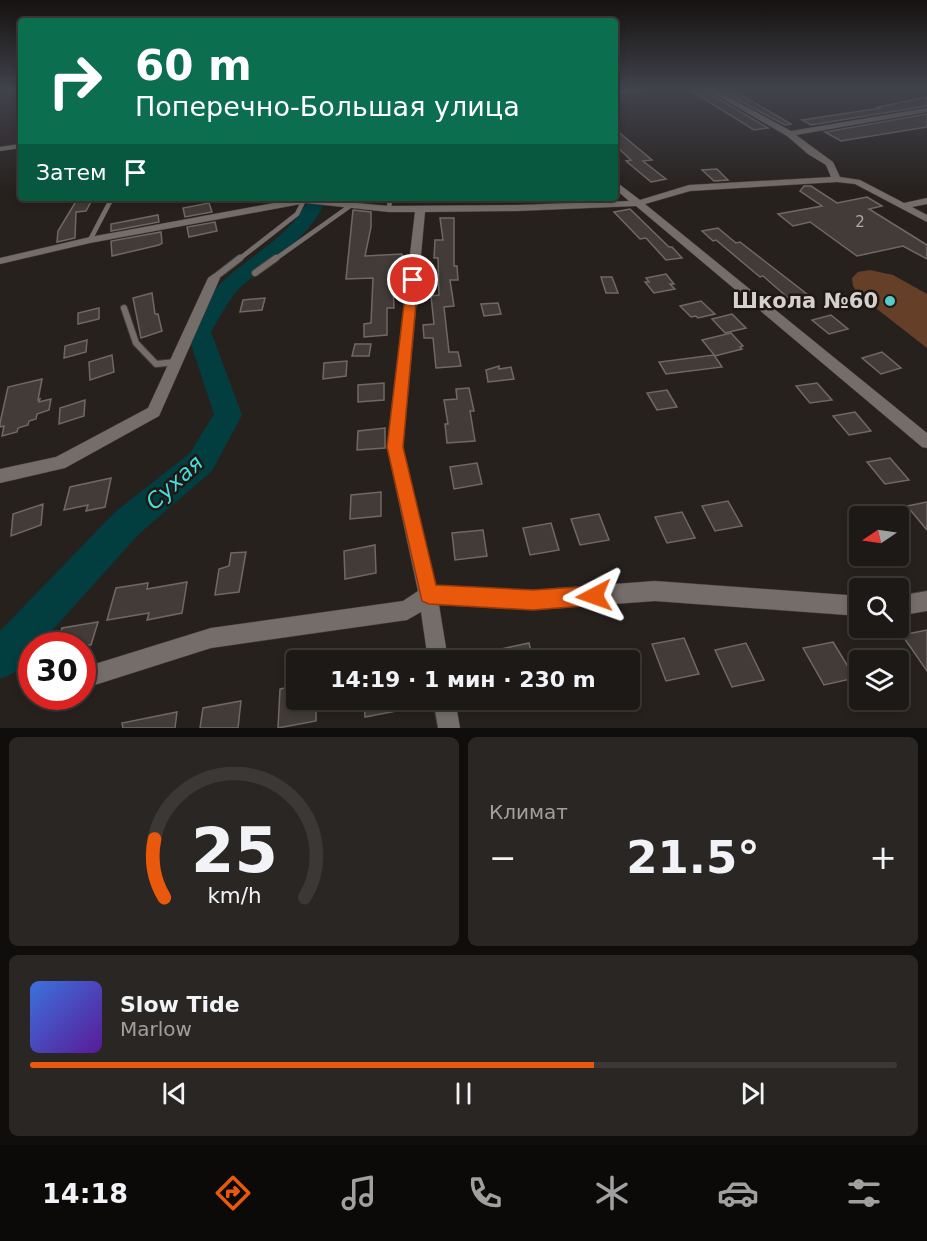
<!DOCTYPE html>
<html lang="ru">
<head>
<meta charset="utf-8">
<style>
	body { margin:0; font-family:"DejaVu Sans",sans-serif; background:#2a2623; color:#f1f3f6; height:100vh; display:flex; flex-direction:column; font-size:22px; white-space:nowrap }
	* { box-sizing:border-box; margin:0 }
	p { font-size:20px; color:#a0a0a1 }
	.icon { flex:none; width:33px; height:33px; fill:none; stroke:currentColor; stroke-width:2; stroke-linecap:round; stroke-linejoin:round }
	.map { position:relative; height:728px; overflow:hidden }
	.sheet { display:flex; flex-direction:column; gap:9px; padding:9px; background:#100e0c; flex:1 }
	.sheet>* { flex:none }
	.guide { position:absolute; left:18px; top:18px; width:600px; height:183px; border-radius:6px; box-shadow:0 3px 9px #0003,0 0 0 2px #3b3835; background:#0b6e4f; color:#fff; overflow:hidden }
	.needle { width:39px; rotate:257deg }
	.controls { position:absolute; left:849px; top:506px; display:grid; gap:12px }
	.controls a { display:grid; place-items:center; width:60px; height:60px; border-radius:6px; background:#1d1916; box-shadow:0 3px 9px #0003,0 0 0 2px #3b3835; font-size:30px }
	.speed { position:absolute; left:18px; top:632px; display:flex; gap:12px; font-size:30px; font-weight:700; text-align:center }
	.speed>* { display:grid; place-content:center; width:78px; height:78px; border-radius:50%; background:#1d1916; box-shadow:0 3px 9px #0003,0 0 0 2px #3b3835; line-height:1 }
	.speed .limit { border:9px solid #d22; background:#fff; color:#111 }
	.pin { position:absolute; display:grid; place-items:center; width:51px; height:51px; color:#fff; margin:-26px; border:3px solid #fff; border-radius:50%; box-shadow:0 2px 6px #0007 }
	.me { position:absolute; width:66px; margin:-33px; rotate:266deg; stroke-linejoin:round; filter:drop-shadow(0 0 4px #0008) }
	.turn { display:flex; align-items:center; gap:21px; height:126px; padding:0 18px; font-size:27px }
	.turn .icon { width:78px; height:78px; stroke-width:2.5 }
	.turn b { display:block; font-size:42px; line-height:51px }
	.then { display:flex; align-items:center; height:57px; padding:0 18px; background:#0003; gap:12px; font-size:22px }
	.big { font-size:45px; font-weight:600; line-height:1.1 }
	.sheet .card { flex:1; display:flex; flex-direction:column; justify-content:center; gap:9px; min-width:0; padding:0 21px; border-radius:9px; background:#2a2623 }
	.sheet .dial { align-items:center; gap:0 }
	.dial svg { height:156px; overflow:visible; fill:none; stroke:#3b3835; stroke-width:7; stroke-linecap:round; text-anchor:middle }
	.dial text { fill:#f1f3f6; stroke:none }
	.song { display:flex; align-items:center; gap:18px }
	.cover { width:72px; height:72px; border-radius:9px; background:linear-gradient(135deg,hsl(220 70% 55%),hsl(270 70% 35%)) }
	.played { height:6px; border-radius:3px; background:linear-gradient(90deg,#ea580c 65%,#3b3835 65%) }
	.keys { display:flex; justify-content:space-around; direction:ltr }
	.heat { display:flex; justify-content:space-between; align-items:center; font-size:33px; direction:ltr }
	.sheet .tiles { flex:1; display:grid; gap:9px; grid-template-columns:1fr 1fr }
	.card:last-child { grid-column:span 2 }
	.trip { position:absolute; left:286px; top:650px; width:354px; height:60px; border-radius:6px; background:#1d1916; box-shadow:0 3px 9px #0003,0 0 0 2px #3b3835; font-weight:600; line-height:60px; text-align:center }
	.tabs { display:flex; height:96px; justify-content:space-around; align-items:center; background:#0c0a09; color:#a0a0a1 }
	.tabs .icon { width:42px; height:42px }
	.tabs .on { color:#ea580c }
	.tabs b { font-size:27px; color:#f1f3f6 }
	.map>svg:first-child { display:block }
	.green { fill:#663f29 }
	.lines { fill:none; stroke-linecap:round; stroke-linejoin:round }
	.river { fill:#023d3f; fill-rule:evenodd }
	.building { fill:#423b38; stroke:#706865; stroke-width:1.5 }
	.service-far1-casing { stroke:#433e3b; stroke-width:5 }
	.service-casing { stroke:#433e3b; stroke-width:8 }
	.minor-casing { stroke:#433e3b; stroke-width:1 }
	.service-far1 { stroke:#756d69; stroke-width:4.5 }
	.service { stroke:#756d69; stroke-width:6 }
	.minor { fill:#756d69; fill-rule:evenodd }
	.route { fill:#ea580c; stroke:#983908; stroke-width:1.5 }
	.poi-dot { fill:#54cdc8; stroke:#1e1815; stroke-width:2 }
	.labels { text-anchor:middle; stroke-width:5; stroke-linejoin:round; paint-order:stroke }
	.far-number-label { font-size:15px; fill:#b0aba8 }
	.poi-label { font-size:21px; font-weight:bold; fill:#d5d0ce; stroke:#1e1815; text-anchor:end }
	.water-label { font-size:22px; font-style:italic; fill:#47dbde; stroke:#1e1815 }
</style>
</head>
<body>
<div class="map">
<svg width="927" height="728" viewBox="0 0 927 728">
	<rect width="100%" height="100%" fill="#27211e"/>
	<!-- green -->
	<path class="green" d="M870,270L893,275L927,294V348L859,295L853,286L852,278L858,272Z"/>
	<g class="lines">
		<!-- river -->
		<path class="river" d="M309,198H327C307,244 269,258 236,292C226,304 219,319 211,332L242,415L212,471L139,534L39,645H32V653L14,673L0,679V631L115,512L190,453L214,414L187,332C197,315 208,295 222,282C252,253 291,237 309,198Z"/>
	</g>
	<!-- building -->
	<g class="building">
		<path d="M718,89H731L791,124L785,125Z"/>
		<path d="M705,91L768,128L754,130L693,92Z"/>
		<path d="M927,97V106L811,125L802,120L881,108L878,107Z"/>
		<path d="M927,114V127L841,141L825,132Z"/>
		<path d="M615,129L652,160L643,161L666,179L651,182L626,161L631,160L615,145Z"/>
		<path d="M717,169L728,180L714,181L702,170Z"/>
		<path d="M804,186H811L837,203L867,197L882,206L869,209L927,245V259L903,246L857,256L810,222L793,226L778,214L822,206L800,191Z"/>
		<path d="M78,198H93L86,211L76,212L75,238L57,242L58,231Z"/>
		<path d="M209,203L212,212L185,217L183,208Z"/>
		<path d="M630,209L669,247H672L682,258L666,260L646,238L640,239L614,212Z"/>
		<path d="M353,210L371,212V227L365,256L402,254L403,286L393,287L394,308H387V335L364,337V324L371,323L373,278L346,279Z"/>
		<path d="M158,215L159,222L111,231V224Z"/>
		<path d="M440,218H454V266H457L458,280H450L454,306L444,307L449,352H458L461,366L436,368L433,338H424L423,325L434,324L431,296L439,295L438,258H434L435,240H443Z"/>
		<path d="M215,222L217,231L189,237L187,227Z"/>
		<path d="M718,228L736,243L740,242L812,298L794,303L763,276L760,277L716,240L713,241L702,231Z"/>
		<path d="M161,232L162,243L159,245L112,256L111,241Z"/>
		<path d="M666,274L674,284H670L675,289L654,293L645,282H649L646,278Z"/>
		<path d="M601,277H612L618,293H606Z"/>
		<path d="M152,293L155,314H158L162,331L141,338L133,298Z"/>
		<path d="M265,298L262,310L240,312L243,300Z"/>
		<path d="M701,301L715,314L698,318L696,316L691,317L680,306Z"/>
		<path d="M498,303L501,314L484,316L481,304Z"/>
		<path d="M99,308V319L78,324V313Z"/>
		<path d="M732,314L746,328L725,333L712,319Z"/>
		<path d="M831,315L848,329L829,334L812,320Z"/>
		<path d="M731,333L743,346L740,347L742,349L715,356L702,340Z"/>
		<path d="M87,340L86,352L64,358L65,346Z"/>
		<path d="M355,344H371L369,356H352Z"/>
		<path d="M882,352L901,368L881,374L862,358Z"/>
		<path d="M112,355L114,372L90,380L89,362Z"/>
		<path d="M714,355L722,367L666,374L659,362Z"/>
		<path d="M347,361L346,376L323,379L324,363Z"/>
		<path d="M499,366V369L511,367L514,379L488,382L486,370Z"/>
		<path d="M42,379L38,400L40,399L39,402L51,399L49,410L37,414L36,419L29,421L28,425L18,428L17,432L2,436L4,426L0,427V423L8,387Z"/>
		<path d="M384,383V400L358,402V385Z"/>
		<path d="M817,383L832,400L810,403L796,386Z"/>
		<path d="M469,388L474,411H470L475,441L447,443L445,424H448L444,400L457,399L456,389Z"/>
		<path d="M667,390L677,407L657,410L647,393Z"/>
		<path d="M85,400L84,416L59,424L60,408Z"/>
		<path d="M855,412L871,431L849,435L833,416Z"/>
		<path d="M385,428V448L357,450L358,431Z"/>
		<path d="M890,458L909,480L885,484L867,462Z"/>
		<path d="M477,463L482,484L454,489L450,467Z"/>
		<path d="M111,478L105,507L86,511L88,505L64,510L70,487Z"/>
		<path d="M381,492V516L350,519L351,495Z"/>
		<path d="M728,501L742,526L715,531L702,506Z"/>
		<path d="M927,502V530L907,506Z"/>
		<path d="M43,504L41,525L11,536L13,514Z"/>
		<path d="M682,512L695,538L667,543L655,517Z"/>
		<path d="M599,514L609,540L580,545L571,519Z"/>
		<path d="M551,523L559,550L530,555L523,528Z"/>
		<path d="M483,530L487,556L455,560L452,533Z"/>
		<path d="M375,545L376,573L345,579L344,551Z"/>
		<path d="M246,552L239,592L215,595L219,569L229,566L231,553Z"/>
		<path d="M187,582L182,613L147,620L149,613L107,620L116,588L148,583L147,589Z"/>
		<path d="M98,622L91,645H57L62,628Z"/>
		<path d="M927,630V671L902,635Z"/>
		<path d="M684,638L699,674L666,681L652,644Z"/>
		<path d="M833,642L855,678L824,685L803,648Z"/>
		<path d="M529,643L533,660H498L496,650Z"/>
		<path d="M746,643L764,680L732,687L715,650Z"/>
		<path d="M297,685V699H316V721L278,728L280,689Z"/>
		<path d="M364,699H401L402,710L365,717Z"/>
		<path d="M241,701L238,728H200L203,708Z"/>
		<path d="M177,712L175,728H123L122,723Z"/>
	</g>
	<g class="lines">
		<defs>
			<g id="service-far1">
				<path d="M389,209L390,198"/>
				<path d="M90,240L112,198"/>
				<path d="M238,260L297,214L305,198"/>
				<path d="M274,260L350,206"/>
			</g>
			<g id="service">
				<path d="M255,273L276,258"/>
				<path d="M214,278L240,258"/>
				<path d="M124,308L136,343L156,364L177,362"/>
			</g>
			<g id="minor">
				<path d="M635,89H656L615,95V91Z"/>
				<path d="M706,89H714L791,131L927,108V112L796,135L833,162L840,177L860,180L904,203L927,198V204L912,207L927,215V222L855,184L837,182L690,191L645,204L927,433V448L922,447L636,206L517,211L425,212L403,447L435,586L533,590L655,581L860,596V616L655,601L533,610L439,605L448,660H428L421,612L407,620L211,648L82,689V668L211,628L403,601L418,591L387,447L415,212H389L306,203L90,243L0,264V258L90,237L301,198L389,206L517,205L629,201L615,189V181L640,200L689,185L831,177L826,165L808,154L787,136Z"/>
				<path d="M21,144V148L0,151V147Z"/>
				<path d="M214,274L220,278L159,416L65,468L0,483V469L56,457L148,408L208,278Z"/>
				<path d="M927,591V611L898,616V596Z"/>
				<path d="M433,699H455L460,728H438Z"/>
			</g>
		</defs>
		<!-- service-far1 casing -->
		<use href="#service-far1" class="service-far1-casing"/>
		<!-- service casing -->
		<use href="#service" class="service-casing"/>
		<!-- minor casing -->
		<use href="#minor" class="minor-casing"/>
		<!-- service-far1 -->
		<use href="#service-far1" class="service-far1"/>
		<!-- service -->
		<use href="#service" class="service"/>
		<!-- minor -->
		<use href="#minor" class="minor"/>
	</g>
	<!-- sky -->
	<linearGradient id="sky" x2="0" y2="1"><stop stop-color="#151210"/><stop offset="0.47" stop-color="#41434c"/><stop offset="1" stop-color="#41434c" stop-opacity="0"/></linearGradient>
	<rect width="927" height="191" fill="url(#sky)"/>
	<!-- route -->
	<path class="route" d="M413,277L418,280L403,447L436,585L533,590L594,586L601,589L604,596L601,602L594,605L533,610L429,604L422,601L387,447L407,280Z"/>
	<!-- markers -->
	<circle class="poi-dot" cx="890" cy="301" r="6"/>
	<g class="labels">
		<!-- far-number labels -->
		<g class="far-number-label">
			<text x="860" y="227">2</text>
		</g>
		<!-- poi labels -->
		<g class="poi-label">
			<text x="878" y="308">Школа №60</text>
		</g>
		<!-- water labels -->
		<g class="water-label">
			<text transform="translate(174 482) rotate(-43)" y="8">Сухая</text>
		</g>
	</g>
</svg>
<div class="controls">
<a><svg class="needle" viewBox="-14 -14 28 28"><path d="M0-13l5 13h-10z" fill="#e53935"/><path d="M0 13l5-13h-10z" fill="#a0a0a1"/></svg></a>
<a><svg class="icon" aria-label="search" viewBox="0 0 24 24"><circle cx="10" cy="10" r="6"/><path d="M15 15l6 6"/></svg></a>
<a><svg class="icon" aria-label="layers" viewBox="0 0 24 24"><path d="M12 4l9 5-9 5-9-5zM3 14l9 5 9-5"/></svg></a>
</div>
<div class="speed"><div class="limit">30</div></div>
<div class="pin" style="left:413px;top:280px;background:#d93025"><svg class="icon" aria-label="arrive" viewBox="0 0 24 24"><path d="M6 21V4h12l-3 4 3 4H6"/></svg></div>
<svg class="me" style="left:594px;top:596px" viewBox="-20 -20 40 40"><path d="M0-17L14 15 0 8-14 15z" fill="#ea580c" stroke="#fff" stroke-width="4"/></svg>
<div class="trip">14:19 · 1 мин · 230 m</div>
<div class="guide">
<div class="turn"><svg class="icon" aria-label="right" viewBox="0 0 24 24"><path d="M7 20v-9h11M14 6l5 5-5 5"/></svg><div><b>60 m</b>Поперечно-Большая улица</div></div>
<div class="then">Затем<svg class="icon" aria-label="arrive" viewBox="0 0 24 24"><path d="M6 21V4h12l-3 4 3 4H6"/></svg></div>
</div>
</div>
<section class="sheet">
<div class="tiles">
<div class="card dial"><svg viewBox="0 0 100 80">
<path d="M14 69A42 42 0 1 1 86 69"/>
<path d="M14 69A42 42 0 0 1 9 39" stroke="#ea580c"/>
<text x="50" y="56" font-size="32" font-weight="700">25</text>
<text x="50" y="72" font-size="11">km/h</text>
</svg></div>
<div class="card"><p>Климат</p>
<div class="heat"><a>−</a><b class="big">21.5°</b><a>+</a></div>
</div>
<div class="card">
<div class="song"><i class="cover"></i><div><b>Slow Tide</b><p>Marlow</p></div></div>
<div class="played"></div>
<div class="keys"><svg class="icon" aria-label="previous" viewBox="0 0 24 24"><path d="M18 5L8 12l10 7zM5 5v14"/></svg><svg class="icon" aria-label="pause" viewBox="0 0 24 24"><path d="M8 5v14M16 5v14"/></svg><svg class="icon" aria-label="next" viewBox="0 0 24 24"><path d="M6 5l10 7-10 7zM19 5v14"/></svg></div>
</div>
</div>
</section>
<nav class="tabs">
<b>14:18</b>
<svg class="icon on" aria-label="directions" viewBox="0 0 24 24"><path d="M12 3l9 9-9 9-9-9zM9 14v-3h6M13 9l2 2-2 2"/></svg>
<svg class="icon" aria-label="music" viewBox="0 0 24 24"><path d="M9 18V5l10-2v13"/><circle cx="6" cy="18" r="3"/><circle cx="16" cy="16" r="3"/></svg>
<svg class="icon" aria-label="phone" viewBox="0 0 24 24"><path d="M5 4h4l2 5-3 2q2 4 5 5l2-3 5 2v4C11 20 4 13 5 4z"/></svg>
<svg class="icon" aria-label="climate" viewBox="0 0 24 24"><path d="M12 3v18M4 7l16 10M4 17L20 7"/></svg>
<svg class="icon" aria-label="car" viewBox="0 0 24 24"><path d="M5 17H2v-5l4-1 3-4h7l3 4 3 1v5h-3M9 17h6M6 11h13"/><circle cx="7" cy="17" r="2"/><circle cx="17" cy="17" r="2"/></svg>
<svg class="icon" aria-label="filters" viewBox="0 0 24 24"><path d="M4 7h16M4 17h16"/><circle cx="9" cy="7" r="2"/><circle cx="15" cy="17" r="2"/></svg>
</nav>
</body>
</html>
